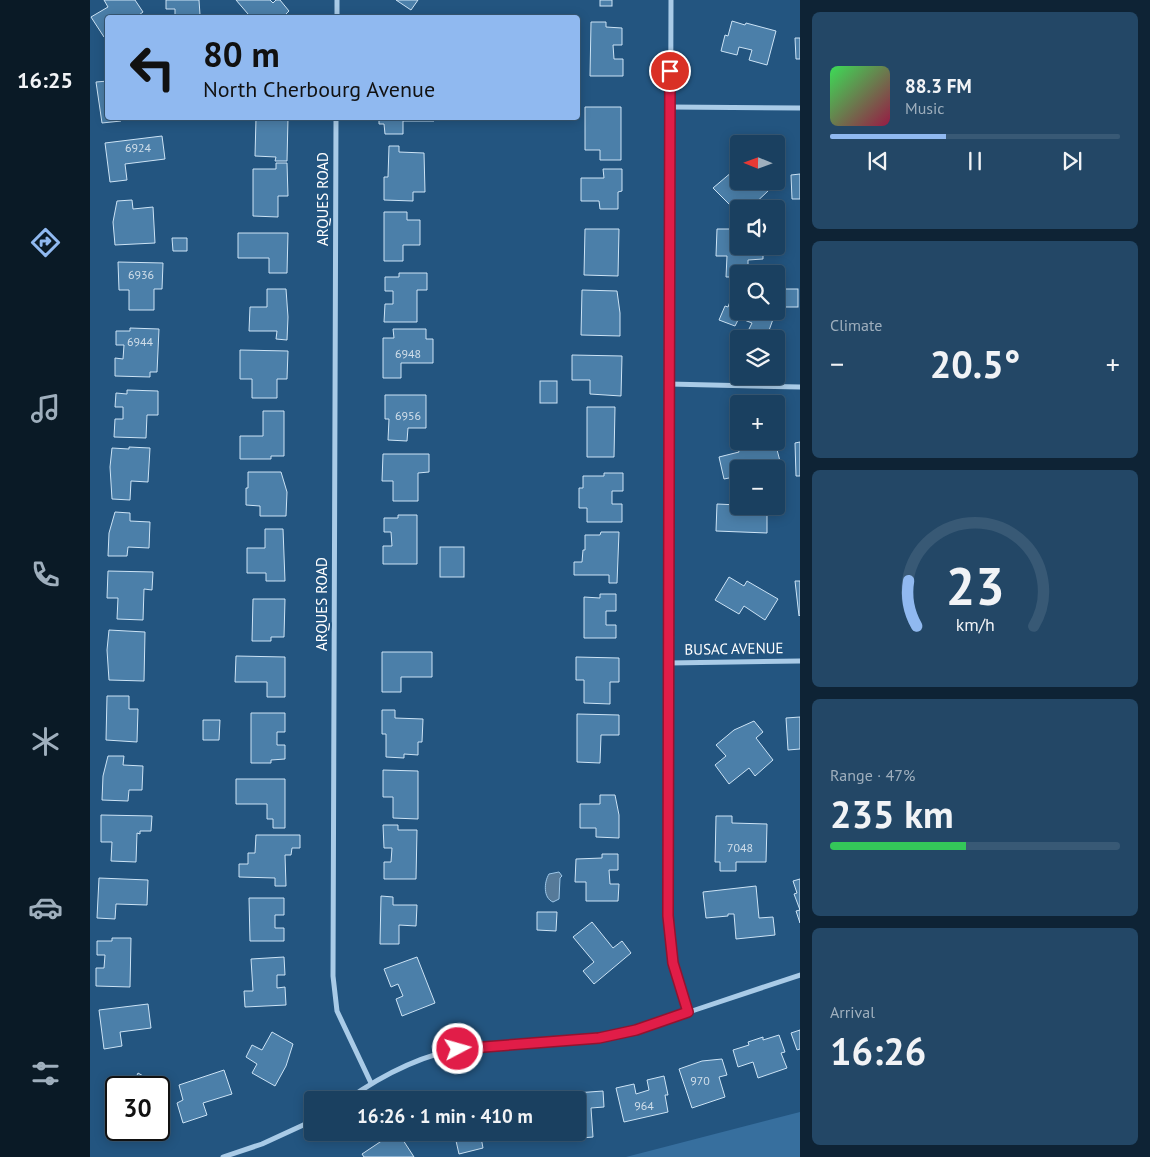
<!DOCTYPE html>
<html lang="en">
<head>
<meta charset="utf-8">
<style>
	body { margin:0; font-family:"PT Sans",sans-serif; background:#234766; color:#f1f3f6; height:100vh; display:flex; flex-direction:column; font-size:19px; white-space:nowrap }
	* { box-sizing:border-box; margin:0 }
	p { font-size:16px; color:#9fafbd }
	.icon { flex:none; width:28px; height:28px; fill:none; stroke:currentColor; stroke-width:2; stroke-linecap:round; stroke-linejoin:round }
	.map { position:relative; flex:1; overflow:hidden }
	.drawer { display:flex; flex-direction:column; gap:12px; padding:12px; background:#0e2335; width:350px }
	.drawer>* { flex:none }
	.top-card { position:absolute; left:15px; top:15px; width:475px; height:105px; border-radius:5px; box-shadow:0 2px 12px #0003,0 0 0 1px #385975; background:#90b9f0; color:#111; overflow:hidden }
	.needle { width:32px; rotate:271deg }
	.fabs { position:absolute; left:640px; top:135px; display:grid; gap:10px }
	.fabs a { display:grid; place-items:center; width:55px; height:55px; border-radius:5px; background:#1a4060; box-shadow:0 2px 12px #0003,0 0 0 1px #385975; font-size:25px }
	.speed { position:absolute; left:15px; top:1076px; display:flex; gap:10px; font-size:25px; font-weight:700; text-align:center }
	.speed>* { display:grid; place-content:center; width:65px; height:65px; border-radius:50%; background:#1a4060; box-shadow:0 2px 12px #0003,0 0 0 1px #385975; line-height:1 }
	.speed .limit { border:2px solid #111; border-radius:8px; background:#fff; color:#111 }
	.pin { position:absolute; display:grid; place-items:center; width:42px; height:42px; color:#fff; margin:-21px; border:2px solid #fff; border-radius:50%; box-shadow:0 1px 5px #0007 }
	.me { position:absolute; width:55px; margin:-28px; rotate:84deg; stroke-linejoin:round; filter:drop-shadow(0 0 4px #0008) }
	.turn { display:flex; align-items:center; gap:18px; height:105px; padding:0 15px; font-size:22px }
	.turn .icon { width:65px; height:65px; stroke-width:2.5 }
	.turn b { display:block; font-size:35px; line-height:42px }
	.big { font-size:38px; font-weight:700; line-height:1.1 }
	.drawer .card { flex:1; display:flex; flex-direction:column; justify-content:center; gap:8px; min-width:0; padding:0 18px; border-radius:8px; background:#234766 }
	.drawer .dial { align-items:center; gap:0 }
	.dial svg { height:130px; overflow:visible; fill:none; stroke:#385975; stroke-width:7; stroke-linecap:round; text-anchor:middle }
	.dial text { fill:#f1f3f6; stroke:none }
	.song { display:flex; align-items:center; gap:15px }
	.cover { width:60px; height:60px; border-radius:8px; background:linear-gradient(135deg,hsl(130 70% 55%),hsl(340 70% 35%)) }
	.played { height:5px; border-radius:2px; background:linear-gradient(90deg,#90b9f0 40%,#385975 40%) }
	.keys { display:flex; justify-content:space-around; direction:ltr }
	.heat { display:flex; justify-content:space-between; align-items:center; font-size:28px; direction:ltr }
	.charge { height:8px; border-radius:4px; background:linear-gradient(90deg,#34c759 47%,#385975 0) }
	.trip { position:absolute; left:214px; top:1091px; width:282px; height:50px; border-radius:5px; background:#1a4060; box-shadow:0 2px 12px #0003,0 0 0 1px #385975; font-weight:700; line-height:50px; text-align:center }
	main { display:flex; flex:1; min-height:0 }
	.menu { display:flex; flex-direction:column; width:90px; justify-content:space-around; align-items:center; background:#0a1a26; color:#9fafbd }
	.menu .icon { width:35px; height:35px }
	.menu .on { color:#90b9f0 }
	.menu b { font-size:22px; color:#f1f3f6 }
	.map>svg:first-child { display:block }
	.green { fill:#376f9e }
	.water { fill:#567a99; stroke:#9dc7e8 }
	.building { fill:#4b7fa9; stroke:#cce3f5 }
	.lines { fill:none; stroke-linecap:round; stroke-linejoin:round }
	.minor { stroke:#a9cbe7; stroke-width:5 }
	.route-casing { stroke:#92132f; stroke-width:12 }
	.route { stroke:#e11d48; stroke-width:9 }
	.labels { text-anchor:middle; stroke-width:4; stroke-linejoin:round; paint-order:stroke }
	.number-label { font-size:12px; fill:#d2dfea }
	.street-label { font-size:15px; fill:#fff; stroke:#235580 }
</style>
</head>
<body>
<main>
<nav class="menu">
<b>16:25</b>
<svg class="icon on" aria-label="directions" viewBox="0 0 24 24"><path d="M12 3l9 9-9 9-9-9zM9 14v-3h6M13 9l2 2-2 2"/></svg>
<svg class="icon" aria-label="music" viewBox="0 0 24 24"><path d="M9 18V5l10-2v13"/><circle cx="6" cy="18" r="3"/><circle cx="16" cy="16" r="3"/></svg>
<svg class="icon" aria-label="phone" viewBox="0 0 24 24"><path d="M5 4h4l2 5-3 2q2 4 5 5l2-3 5 2v4C11 20 4 13 5 4z"/></svg>
<svg class="icon" aria-label="climate" viewBox="0 0 24 24"><path d="M12 3v18M4 7l16 10M4 17L20 7"/></svg>
<svg class="icon" aria-label="car" viewBox="0 0 24 24"><path d="M5 17H2v-5l4-1 3-4h7l3 4 3 1v5h-3M9 17h6M6 11h13"/><circle cx="7" cy="17" r="2"/><circle cx="17" cy="17" r="2"/></svg>
<svg class="icon" aria-label="filters" viewBox="0 0 24 24"><path d="M4 7h16M4 17h16"/><circle cx="9" cy="7" r="2"/><circle cx="15" cy="17" r="2"/></svg>
</nav>
<div class="map">
<svg width="710" height="1157" viewBox="0 0 710 1157">
	<rect width="100%" height="100%" fill="#235580"/>
	<!-- green -->
	<path class="green" d="M710,1112V1157H536Z"/>
	<!-- water -->
	<path class="water" d="M469,872L472,876L470,878L469,899L463,902C453,898 454,882 459,874Z"/>
	<!-- building -->
	<g class="building">
		<path d="M14,0H45L53,12L45,18H18V35L14,37L1,17L18,7Z"/>
		<path d="M76,0H109L110,15L85,16V9H76Z"/>
		<path d="M146,0H180L183,3L186,0H190L199,11L192,18H153L158,14Z"/>
		<path d="M306,0H328L321,10Z"/>
		<rect x="510" y="0" width="12" height="6"/>
		<path d="M642,21L655,25L656,23L686,31L677,65L659,60L662,50L649,47L647,55L631,51L635,35L638,36Z"/>
		<path d="M501,22H516V27L532,28V45H523L524,59H533V76H500Z"/>
		<path d="M705,38H710V59H706Z"/>
		<path d="M18,81V118H31V121L12,123L6,82Z"/>
		<path d="M495,107H531V160H510V150H495Z"/>
		<path d="M166,118H198L197,161H185L186,157L165,156Z"/>
		<path d="M289,118H344V121H313V134H295L294,124H289Z"/>
		<path d="M72,136L75,159L35,164L37,180L20,182L15,143Z"/>
		<path d="M299,146H309V152L334,153L335,192H323V201L294,200V177H298Z"/>
		<path d="M186,163H197L198,196H188V217L163,216V169H186Z"/>
		<path d="M649,166V181H677L673,185L678,191L659,209H649V214L623,188Z"/>
		<path d="M513,169H532V191L528,192V209H510L509,201H491V178H514Z"/>
		<path d="M710,174V199H702L701,175Z"/>
		<path d="M42,200L43,209L63,207L65,243L25,245L23,222L27,201Z"/>
		<path d="M294,212H317V220H330V245H313V261H294Z"/>
		<path d="M495,229H529L528,276L494,275Z"/>
		<path d="M627,229H649V246H673V259L658,260V274H649V277H636L637,256H626Z"/>
		<path d="M148,233H198L197,273H179V258H148Z"/>
		<path d="M82,238H97V251H83Z"/>
		<path d="M28,262L73,263L72,289H64V310H39V290H29Z"/>
		<path d="M309,273H337V290H327V322H294L295,304H303V291H295V277H309Z"/>
		<path d="M177,289H196L198,317L197,340L186,339L187,331H159L160,307H177Z"/>
		<rect x="690" y="289" width="18" height="18"/>
		<path d="M492,290L527,291L530,313V336L491,335Z"/>
		<path d="M644,291L649,293V311H686V308H687L677,336L673,334L672,337L658,331L662,323L649,318L645,326L629,320L635,306L638,307Z"/>
		<path d="M40,328L69,329L67,372H60V377L25,376V358L33,359L34,345H26V331H40Z"/>
		<path d="M303,329H336V339H343V363H311V378H293V338H304Z"/>
		<path d="M150,350L198,351L197,379H187V398H162V379H150Z"/>
		<path d="M482,355L532,356L531,396L500,394V380H482Z"/>
		<rect x="450" y="381" width="17" height="22"/>
		<path d="M37,390L68,391V415H57L56,438L24,437L25,419H33V407H25L26,393L37,394Z"/>
		<path d="M295,395H336V428H318L317,441L298,440L299,419H295Z"/>
		<path d="M497,407H525L524,457H497Z"/>
		<path d="M173,411H194V456H181V459H150V436H173Z"/>
		<path d="M654,441H674L675,444L685,442L691,465L677,469H649V476L634,479L629,457L649,452L647,443Z"/>
		<path d="M710,442V476H706L705,443Z"/>
		<path d="M39,447L60,448L58,482L41,481L40,500L22,499L20,467L22,448L39,449Z"/>
		<path d="M293,454H339V472L328,473V501H303V481H292Z"/>
		<path d="M158,472H191L197,492L196,516H170V506L156,505V488H158Z"/>
		<path d="M514,473H533V491H522V504H532V522H497V508H489V488H493V476H514Z"/>
		<path d="M627,504L649,505V508L677,509V533L626,531Z"/>
		<path d="M25,512L40,513V521L60,522L59,548L38,547L37,556H18L19,533Z"/>
		<path d="M308,515H327V564H293V546H302L301,532H294V518H308Z"/>
		<path d="M175,529H193L195,581H176V573H157V548H175Z"/>
		<path d="M511,532H529L527,583H519V575H484V562H492L493,550H495V535H510Z"/>
		<rect x="350" y="547" width="24" height="30"/>
		<path d="M18,571L63,572L62,590L54,589L53,620L27,619L28,598H17Z"/>
		<path d="M639,577L654,586L657,581L688,599L675,620L654,606L649,614L625,600Z"/>
		<path d="M705,581H710V615L709,616Z"/>
		<path d="M510,594H526V611H516V625H526V638H494V597L510,598Z"/>
		<path d="M163,599H195L194,637H181V641H162Z"/>
		<path d="M19,630L55,632L54,681L19,680L17,650Z"/>
		<path d="M292,652H342V677H311V692H292Z"/>
		<path d="M146,656L195,657V697H177V682H145Z"/>
		<path d="M486,657L529,658V682H520V704L494,703V680H486Z"/>
		<path d="M17,696H39V709H48L47,742L16,740Z"/>
		<path d="M292,710H305V718L333,719L332,742H328V755L314,754V758L296,757V734H292Z"/>
		<path d="M161,713H195V732H187V745H195V759L181,760V763H161Z"/>
		<path d="M487,714L529,715V735H511L510,763L487,762Z"/>
		<path d="M710,717V749L698,750L696,718Z"/>
		<path d="M113,720H130L129,740H113Z"/>
		<path d="M664,721L673,732L666,738L683,760L665,776L659,768L639,784L625,765L636,756L626,745L644,730Z"/>
		<path d="M18,756H34L33,765L53,766L52,790H39L38,801L12,800L13,776Z"/>
		<path d="M293,770L328,771V819L303,818V797H293Z"/>
		<path d="M146,779H195V828H183V819H177V804H146Z"/>
		<path d="M510,795H525L529,815V838L506,837V828H490V804H510Z"/>
		<path d="M11,815L62,816L61,831H50V834L47,833L46,862L21,861L22,842H11Z"/>
		<path d="M626,816H642V823L677,824L676,862H646V871H630V862H625Z"/>
		<path d="M293,825H308V830H327L326,879H294V862H301L302,848H294Z"/>
		<path d="M166,835H210V848H202L201,855H195L196,886H185V878L149,877V864H158V853H165Z"/>
		<path d="M512,854H528V870H519L520,884H529L528,901H496V882H485L486,859L512,858Z"/>
		<path d="M9,878L58,880L57,905L26,904L25,919L7,918Z"/>
		<path d="M710,879V923L706,911L710,910L704,894L707,893L703,881Z"/>
		<path d="M666,886L669,918L683,917L685,935L646,939L644,914H638V916L616,918L613,892Z"/>
		<path d="M291,896L303,897V905H327L326,926L309,925V944H290Z"/>
		<path d="M159,898H194V915H185V928H194V941H160Z"/>
		<path d="M447,912H467L466,931L447,930Z"/>
		<path d="M502,922L523,948L532,941L541,953L504,984L493,971L504,962L483,937Z"/>
		<path d="M22,938H41L40,987L6,986V968H14L15,955H7V941H22Z"/>
		<path d="M194,957L195,975H187V988L195,987L196,1005L155,1007L154,991H163L161,959Z"/>
		<path d="M327,957L345,1003L312,1016L306,999L313,996L308,984L301,987L294,969Z"/>
		<path d="M58,1004L61,1028L30,1032L32,1046L14,1049L9,1010Z"/>
		<path d="M710,1030V1049L707,1050L701,1033Z"/>
		<path d="M182,1032L203,1044L196,1066L185,1086L162,1073L167,1064L156,1057L162,1045L172,1050Z"/>
		<path d="M689,1035L695,1052L691,1053L697,1068L668,1078L663,1062L648,1067L643,1050L659,1045L658,1042L673,1037V1040Z"/>
		<path d="M632,1059L637,1075L629,1077L635,1097L602,1108L589,1069L612,1061Z"/>
		<path d="M134,1070L142,1094L113,1103L117,1115L93,1123L87,1103L93,1100L89,1085Z"/>
		<path d="M48,1073L69,1085L68,1088H41Z"/>
		<path d="M574,1076L578,1095H575L578,1112L534,1122L526,1088L544,1084L546,1094L559,1090L557,1080Z"/>
		<path d="M513,1091L514,1107L501,1108L503,1137L456,1141V1132H488V1100H445L444,1096Z"/>
		<path d="M69,1105L77,1109L69,1125Z"/>
		<path d="M305,1132H319L320,1135L313,1140L324,1157H274L272,1154Z"/>
		<path d="M364,1132H390L393,1148L369,1154Z"/>
	</g>
	<g class="lines">
		<!-- minor -->
		<g class="minor">
			<path d="M581,0L578,916L583,963L598,1012"/>
			<path d="M247,18V0"/>
			<path d="M580,107L710,108"/>
			<path d="M246,118L243,976L247,1011L281,1083"/>
			<path d="M579,384L710,387"/>
			<path d="M579,663L710,661"/>
			<path d="M257,1100C292,1075 334,1054 377,1047C421,1041 467,1046 510,1038C542,1032 572,1021 602,1011C638,999 674,987 710,975"/>
			<path d="M133,1157L172,1144L222,1121"/>
		</g>
	</g>
	<g class="lines">
		<defs>
			<path id="route" d="M368,1049L509,1038L546,1030L598,1012L583,963L578,916L580,71"/>
		</defs>
		<!-- route casing -->
		<use href="#route" class="route-casing"/>
		<!-- route -->
		<use href="#route" class="route"/>
	</g>
	<g class="labels">
		<!-- number labels -->
		<g class="number-label">
			<text x="48" y="152">6924</text>
			<text x="51" y="279">6936</text>
			<text x="50" y="346">6944</text>
			<text x="318" y="358">6948</text>
			<text x="318" y="420">6956</text>
			<text x="650" y="852">7048</text>
			<text x="610" y="1085">970</text>
			<text x="554" y="1110">964</text>
		</g>
		<!-- street labels -->
		<g class="street-label">
			<text transform="translate(233 199) rotate(-90)" y="5">ARQUES ROAD</text>
			<text transform="translate(232 604) rotate(-90)" y="5">ARQUES ROAD</text>
			<text transform="translate(644 649) rotate(-1)" y="5">BUSAC AVENUE</text>
		</g>
	</g>
</svg>
<div class="fabs">
<a><svg class="needle" viewBox="-14 -14 28 28"><path d="M0-13l5 13h-10z" fill="#e53935"/><path d="M0 13l5-13h-10z" fill="#9fafbd"/></svg></a>
<a><svg class="icon" aria-label="sound" viewBox="0 0 24 24"><path d="M4 9h4l5-4v14l-5-4H4zM17 9q2 3 0 6"/></svg></a>
<a><svg class="icon" aria-label="search" viewBox="0 0 24 24"><circle cx="10" cy="10" r="6"/><path d="M15 15l6 6"/></svg></a>
<a><svg class="icon" aria-label="layers" viewBox="0 0 24 24"><path d="M12 4l9 5-9 5-9-5zM3 14l9 5 9-5"/></svg></a>
<a>+</a>
<a>−</a>
</div>
<div class="speed"><div class="limit">30</div></div>
<div class="pin" style="left:580px;top:71px;background:#d93025"><svg class="icon" aria-label="arrive" viewBox="0 0 24 24"><path d="M6 21V4h12l-3 4 3 4H6"/></svg></div>
<svg class="me" style="left:368px;top:1049px" viewBox="-20 -20 40 40"><circle r="17" fill="#e11d48" stroke="#fff" stroke-width="3"/><path d="M0-11L8 9 0 5-8 9z" fill="#fff"/></svg>
<div class="trip">16:26 · 1 min · 410 m</div>
<div class="top-card">
<div class="turn"><svg class="icon" aria-label="left" viewBox="0 0 24 24"><path d="M17 20v-9H6M10 6l-5 5 5 5"/></svg><div><b>80 m</b>North Cherbourg Avenue</div></div>
</div>
</div>
<section class="drawer">
<div class="card">
<div class="song"><i class="cover"></i><div><b>88.3 FM</b><p>Music</p></div></div>
<div class="played"></div>
<div class="keys"><svg class="icon" aria-label="previous" viewBox="0 0 24 24"><path d="M18 5L8 12l10 7zM5 5v14"/></svg><svg class="icon" aria-label="pause" viewBox="0 0 24 24"><path d="M8 5v14M16 5v14"/></svg><svg class="icon" aria-label="next" viewBox="0 0 24 24"><path d="M6 5l10 7-10 7zM19 5v14"/></svg></div>
</div>
<div class="card"><p>Climate</p>
<div class="heat"><a>−</a><b class="big">20.5°</b><a>+</a></div>
</div>
<div class="card dial"><svg viewBox="0 0 100 80">
<path d="M14 69A42 42 0 1 1 86 69"/>
<path d="M14 69A42 42 0 0 1 9 41" stroke="#90b9f0"/>
<text x="50" y="56" font-size="32" font-weight="700">23</text>
<text x="50" y="72" font-size="11">km/h</text>
</svg></div>
<div class="card"><p>Range · 47%</p><b class="big">235 km</b><div class="charge"></div></div>
<div class="card"><p>Arrival</p><b class="big">16:26</b></div>
</section>
</main>
</body>
</html>
